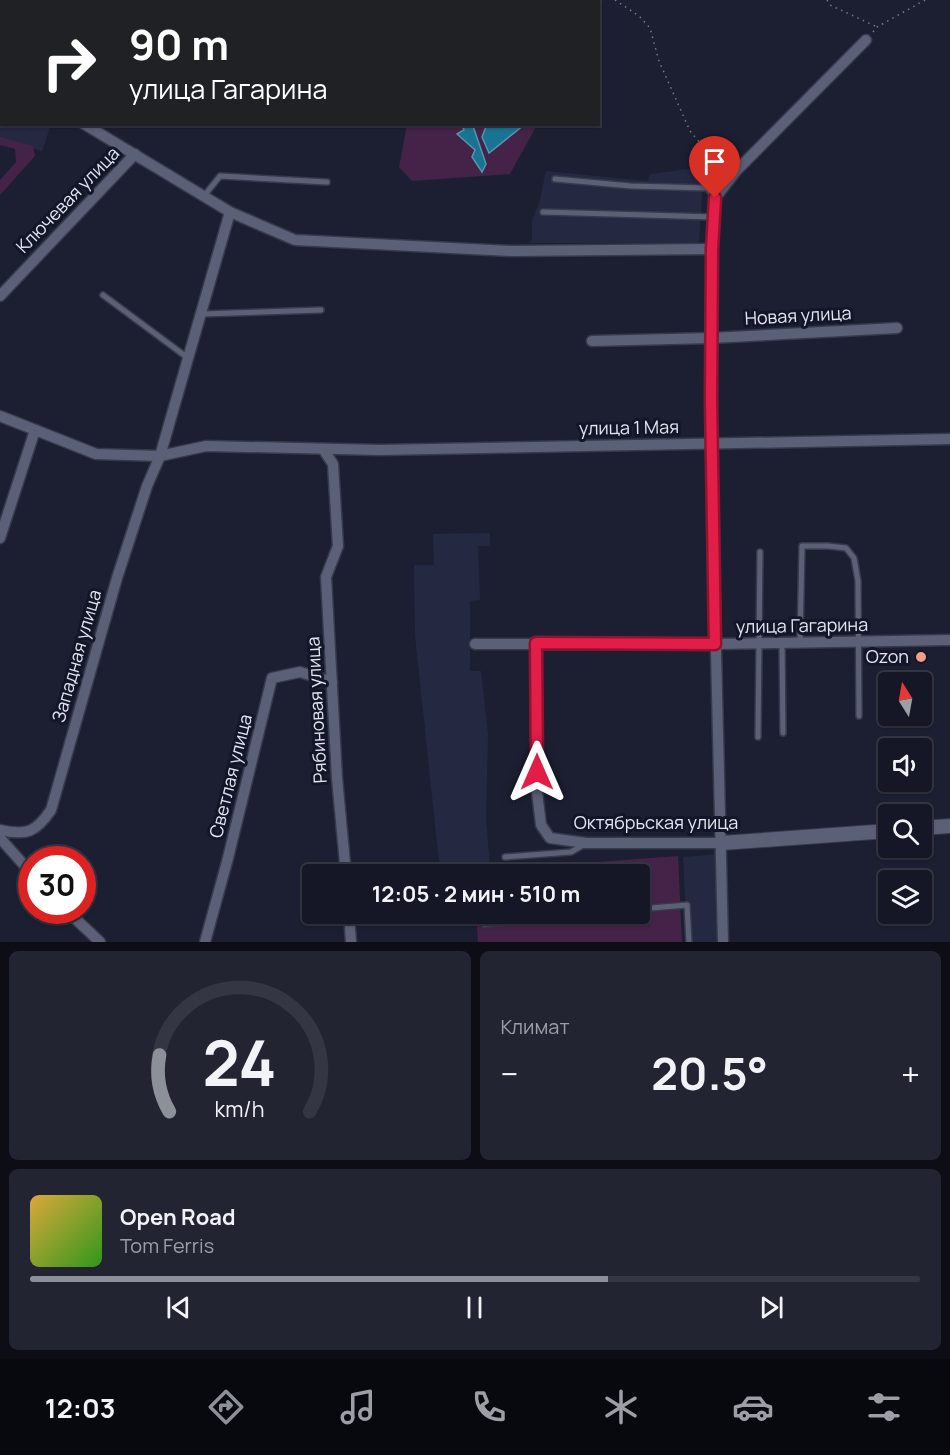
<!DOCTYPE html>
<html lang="ru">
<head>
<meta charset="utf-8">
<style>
	body { margin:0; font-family:Manrope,sans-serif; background:#222432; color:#f1f3f6; height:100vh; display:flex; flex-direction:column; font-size:22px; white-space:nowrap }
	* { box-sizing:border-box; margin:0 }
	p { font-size:20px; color:#9d9fa7 }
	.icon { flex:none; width:33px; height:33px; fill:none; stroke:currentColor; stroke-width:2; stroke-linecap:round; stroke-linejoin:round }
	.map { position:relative; height:942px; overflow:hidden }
	.drawer { display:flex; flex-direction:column; gap:9px; padding:9px; background:#0c0d15; flex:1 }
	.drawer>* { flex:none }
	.guide { position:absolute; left:0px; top:0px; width:600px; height:126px; box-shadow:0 2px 4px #0004,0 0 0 2px #343643; background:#202124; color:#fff; overflow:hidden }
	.needle { width:39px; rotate:349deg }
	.tools { position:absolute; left:878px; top:672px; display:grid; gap:12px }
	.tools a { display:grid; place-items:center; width:54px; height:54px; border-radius:6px; background:#151726; box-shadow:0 2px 4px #0004,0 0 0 2px #343643; font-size:30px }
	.speed { position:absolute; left:18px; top:846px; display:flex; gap:12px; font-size:30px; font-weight:700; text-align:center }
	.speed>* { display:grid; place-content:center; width:78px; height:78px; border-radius:50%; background:#151726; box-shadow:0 2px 4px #0004,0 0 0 2px #343643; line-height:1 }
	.speed .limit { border:9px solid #d22; background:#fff; color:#111 }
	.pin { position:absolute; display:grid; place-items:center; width:51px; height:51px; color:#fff; margin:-62px -26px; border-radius:50% 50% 50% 0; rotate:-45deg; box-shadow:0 0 6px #0007 }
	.pin .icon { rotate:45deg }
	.me { position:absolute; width:66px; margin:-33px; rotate:0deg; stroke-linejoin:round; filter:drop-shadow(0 0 4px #0008) }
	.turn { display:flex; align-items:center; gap:21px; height:126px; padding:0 30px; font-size:27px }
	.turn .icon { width:78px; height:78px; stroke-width:2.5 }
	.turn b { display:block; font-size:42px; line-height:51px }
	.big { font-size:45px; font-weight:700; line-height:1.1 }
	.drawer .card { flex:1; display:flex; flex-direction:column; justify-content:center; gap:9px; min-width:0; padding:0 21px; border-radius:9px; background:#222432 }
	.drawer .dial { align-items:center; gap:0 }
	.dial svg { height:156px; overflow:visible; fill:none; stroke:#343643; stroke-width:7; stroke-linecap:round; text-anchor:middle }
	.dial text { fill:#f1f3f6; stroke:none }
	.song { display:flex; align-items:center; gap:18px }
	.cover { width:72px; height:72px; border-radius:9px; background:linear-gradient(135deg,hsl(40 70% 55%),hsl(110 70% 35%)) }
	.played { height:6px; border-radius:3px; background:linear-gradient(90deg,#8c9099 65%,#343643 65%) }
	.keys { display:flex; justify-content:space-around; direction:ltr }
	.heat { display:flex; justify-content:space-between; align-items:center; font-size:33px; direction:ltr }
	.drawer .tiles { flex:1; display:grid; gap:9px; grid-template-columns:1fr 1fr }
	.card:last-child { grid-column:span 2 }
	.trip { position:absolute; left:302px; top:864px; width:348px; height:60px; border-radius:6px; background:#151726; box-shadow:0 2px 4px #0004,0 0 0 2px #343643; font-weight:700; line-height:60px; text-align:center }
	.menu { display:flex; height:96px; justify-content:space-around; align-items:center; background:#08090f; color:#9d9fa7 }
	.menu .icon { width:42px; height:42px }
	.menu .on { color:#8c9099 }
	.menu b { font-size:27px; color:#f1f3f6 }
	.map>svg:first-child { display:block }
	.built { fill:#242841 }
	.green { fill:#452247 }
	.water { fill:#197393; stroke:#5696b0; stroke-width:1.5 }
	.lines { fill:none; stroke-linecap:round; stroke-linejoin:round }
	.service-casing { stroke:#373a49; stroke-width:8 }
	.minor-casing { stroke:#373a49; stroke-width:13 }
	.tertiary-casing { stroke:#373a49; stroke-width:16 }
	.path { stroke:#767989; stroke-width:1.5; stroke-dasharray:1.5 4.5; stroke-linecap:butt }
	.service { stroke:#5c6077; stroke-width:5 }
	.minor { stroke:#5c6077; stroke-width:10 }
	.tertiary { stroke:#5c6077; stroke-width:14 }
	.route-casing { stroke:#92132f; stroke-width:15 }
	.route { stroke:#e11d48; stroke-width:10 }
	.poi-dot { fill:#f39f85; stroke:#131628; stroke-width:2 }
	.labels { text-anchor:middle; stroke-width:6; stroke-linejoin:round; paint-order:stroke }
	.street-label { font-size:18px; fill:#e3e6f3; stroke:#131628 }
	.poi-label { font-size:18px; fill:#e3e6f3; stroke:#131628; text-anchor:end }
</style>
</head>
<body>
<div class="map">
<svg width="950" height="942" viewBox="0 0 950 942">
	<rect width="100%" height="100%" fill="#1c1f32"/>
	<!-- built -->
	<g class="built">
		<path d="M0,95L2,124L51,125L42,151L0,138Z"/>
		<path d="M704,167L699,243H529L532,239V220L539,203L546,171L648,181L650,174Z"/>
		<path d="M490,533V546H478L480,600L470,601V671H481L488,734L486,819L490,866L440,871L415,636L414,565H434L433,534Z"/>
		<path d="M717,854V942H687L683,857Z"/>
	</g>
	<!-- green -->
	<g class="green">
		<path d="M407,125H462L464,130L457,134L475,150L482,172L474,125H487L482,137L489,152L524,125H537L510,174L412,181L399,167Z"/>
		<path d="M0,137L33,146L35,156L0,195V180L16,162L15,149L0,145Z"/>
		<path d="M678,856L682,942H478L476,914H639V874H474V871Z"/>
	</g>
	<!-- water -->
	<g class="water">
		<path d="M487,124H524V125L489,153L482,137Z"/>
		<path d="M462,125H474L473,126L486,164L482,172L472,157L475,150L457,134L464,130Z"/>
	</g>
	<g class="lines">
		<defs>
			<g id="service">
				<path d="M555,179L631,186L707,188L715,198"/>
				<path d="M204,196L220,176L327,182"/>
				<path d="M543,212L714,217"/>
				<path d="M103,295L188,358"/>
				<path d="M201,314L321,310"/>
				<path d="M800,642L802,546H828L846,548L854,558L858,581L859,716"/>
				<path d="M782,643L783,733"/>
				<path d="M758,737L760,552"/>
				<path d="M505,857L571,852L585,844"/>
				<path d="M639,909L687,905L689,942"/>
				<path d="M485,924L591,914"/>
			</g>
			<g id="minor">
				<path d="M0,81L2,82"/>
				<path d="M84,124L230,212L295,240L512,251L712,249"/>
				<path d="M0,296L135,154"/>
				<path d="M592,341L711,338L897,328"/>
				<path d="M0,416L96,454L160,456L206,446L380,450L950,439"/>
				<path d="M323,449L333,464L338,546L326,577L337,778L346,874"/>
				<path d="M0,538L35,430"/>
				<path d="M536,643L537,792L541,825L550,838L586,843H722"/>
				<path d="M475,644H715L950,640"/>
				<path d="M0,830C27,836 36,832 51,810L117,578L147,486L160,456L230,212"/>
				<path d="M0,838L32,874"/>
				<path d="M66,910L100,942"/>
				<path d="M349,914L351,942"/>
				<path d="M205,942L228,858L272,678L300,672L332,682"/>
				<path d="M723,942L711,443L712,249L715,198L737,170L866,40"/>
			</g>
			<g id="tertiary">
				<path d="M921,828L950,826"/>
				<path d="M722,843L888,831"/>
			</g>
		</defs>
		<!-- service casing -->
		<use href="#service" class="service-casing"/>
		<!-- minor casing -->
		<use href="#minor" class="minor-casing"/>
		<!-- tertiary casing -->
		<use href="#tertiary" class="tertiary-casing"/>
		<!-- path -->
		<g class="path">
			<path d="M615,0L639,16L650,28L659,61L690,131L701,144L717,175V179"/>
			<path d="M827,0L830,5L875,26"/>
			<path d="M873,32L877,27L925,0"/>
		</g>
		<!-- service -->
		<use href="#service" class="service"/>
		<!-- minor -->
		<use href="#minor" class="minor"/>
		<!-- tertiary -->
		<use href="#tertiary" class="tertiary"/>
	</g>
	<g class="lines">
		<defs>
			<path id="route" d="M537,772L536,643L715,644L711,401L712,249L715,198"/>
		</defs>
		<!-- route casing -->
		<use href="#route" class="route-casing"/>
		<!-- route -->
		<use href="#route" class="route"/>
	</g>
	<!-- markers -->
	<circle class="poi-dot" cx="921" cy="657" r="6"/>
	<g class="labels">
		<!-- street labels -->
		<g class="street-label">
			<text transform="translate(68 200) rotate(-46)" y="6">Ключевая улица</text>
			<text transform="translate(798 316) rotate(-3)" y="6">Новая улица</text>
			<text transform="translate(629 428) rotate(-1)" y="6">улица 1 Мая</text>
			<text transform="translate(802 626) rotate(-1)" y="6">улица Гагарина</text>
			<text transform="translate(77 656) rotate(-74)" y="6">Западная улица</text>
			<text transform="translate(317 710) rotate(-93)" y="6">Рябиновая улица</text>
			<text transform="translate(231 776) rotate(-76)" y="6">Светлая улица</text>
			<text x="656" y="829">Октябрьская улица</text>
		</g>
		<!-- poi labels -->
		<g class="poi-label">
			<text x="909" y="663">Ozon</text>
		</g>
	</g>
</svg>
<div class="tools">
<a><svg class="needle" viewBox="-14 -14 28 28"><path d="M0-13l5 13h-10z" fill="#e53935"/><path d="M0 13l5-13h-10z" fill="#9d9fa7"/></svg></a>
<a><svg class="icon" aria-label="sound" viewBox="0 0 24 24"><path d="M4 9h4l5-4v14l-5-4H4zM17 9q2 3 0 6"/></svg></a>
<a><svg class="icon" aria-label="search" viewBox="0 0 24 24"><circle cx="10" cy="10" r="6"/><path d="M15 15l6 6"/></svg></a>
<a><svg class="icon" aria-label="layers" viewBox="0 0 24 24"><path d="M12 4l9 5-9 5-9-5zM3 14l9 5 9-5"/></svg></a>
</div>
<div class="speed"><div class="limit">30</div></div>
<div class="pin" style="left:715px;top:198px;background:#d93025"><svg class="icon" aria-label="arrive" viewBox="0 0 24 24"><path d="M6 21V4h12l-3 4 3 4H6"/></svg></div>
<svg class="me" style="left:537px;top:772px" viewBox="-20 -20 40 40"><path d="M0-17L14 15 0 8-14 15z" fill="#e11d48" stroke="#fff" stroke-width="4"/></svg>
<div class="trip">12:05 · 2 мин · 510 m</div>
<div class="guide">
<div class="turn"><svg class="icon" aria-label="right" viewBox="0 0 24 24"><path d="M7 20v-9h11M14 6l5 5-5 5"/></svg><div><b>90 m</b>улица Гагарина</div></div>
</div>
</div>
<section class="drawer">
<div class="tiles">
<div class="card dial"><svg viewBox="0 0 100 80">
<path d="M14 69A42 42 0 1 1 86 69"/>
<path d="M14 69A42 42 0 0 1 9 40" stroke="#8c9099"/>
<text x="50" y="56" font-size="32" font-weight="700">24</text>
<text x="50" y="72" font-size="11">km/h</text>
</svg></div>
<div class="card"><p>Климат</p>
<div class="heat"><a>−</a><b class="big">20.5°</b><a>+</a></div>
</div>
<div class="card">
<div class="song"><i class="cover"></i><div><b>Open Road</b><p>Tom Ferris</p></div></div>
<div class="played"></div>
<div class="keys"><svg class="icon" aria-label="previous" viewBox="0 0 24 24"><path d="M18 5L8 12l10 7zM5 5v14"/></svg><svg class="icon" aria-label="pause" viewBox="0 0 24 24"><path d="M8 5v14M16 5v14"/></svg><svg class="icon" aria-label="next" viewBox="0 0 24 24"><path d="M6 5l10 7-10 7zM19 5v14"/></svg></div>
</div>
</div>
</section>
<nav class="menu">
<b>12:03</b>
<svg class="icon on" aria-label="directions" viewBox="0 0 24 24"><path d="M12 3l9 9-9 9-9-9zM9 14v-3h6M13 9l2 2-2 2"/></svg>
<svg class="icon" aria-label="music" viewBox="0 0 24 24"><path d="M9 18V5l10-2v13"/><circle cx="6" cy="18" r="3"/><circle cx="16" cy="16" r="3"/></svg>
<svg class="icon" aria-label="phone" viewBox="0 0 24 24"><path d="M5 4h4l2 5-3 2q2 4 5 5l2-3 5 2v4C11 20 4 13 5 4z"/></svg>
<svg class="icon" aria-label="climate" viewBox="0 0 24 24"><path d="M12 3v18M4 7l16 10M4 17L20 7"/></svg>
<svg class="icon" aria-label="car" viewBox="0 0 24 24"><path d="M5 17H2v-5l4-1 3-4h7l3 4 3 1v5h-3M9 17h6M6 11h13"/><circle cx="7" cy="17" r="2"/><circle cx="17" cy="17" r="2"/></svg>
<svg class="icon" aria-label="filters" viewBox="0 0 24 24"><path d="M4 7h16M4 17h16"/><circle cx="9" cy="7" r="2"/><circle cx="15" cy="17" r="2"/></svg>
</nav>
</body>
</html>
